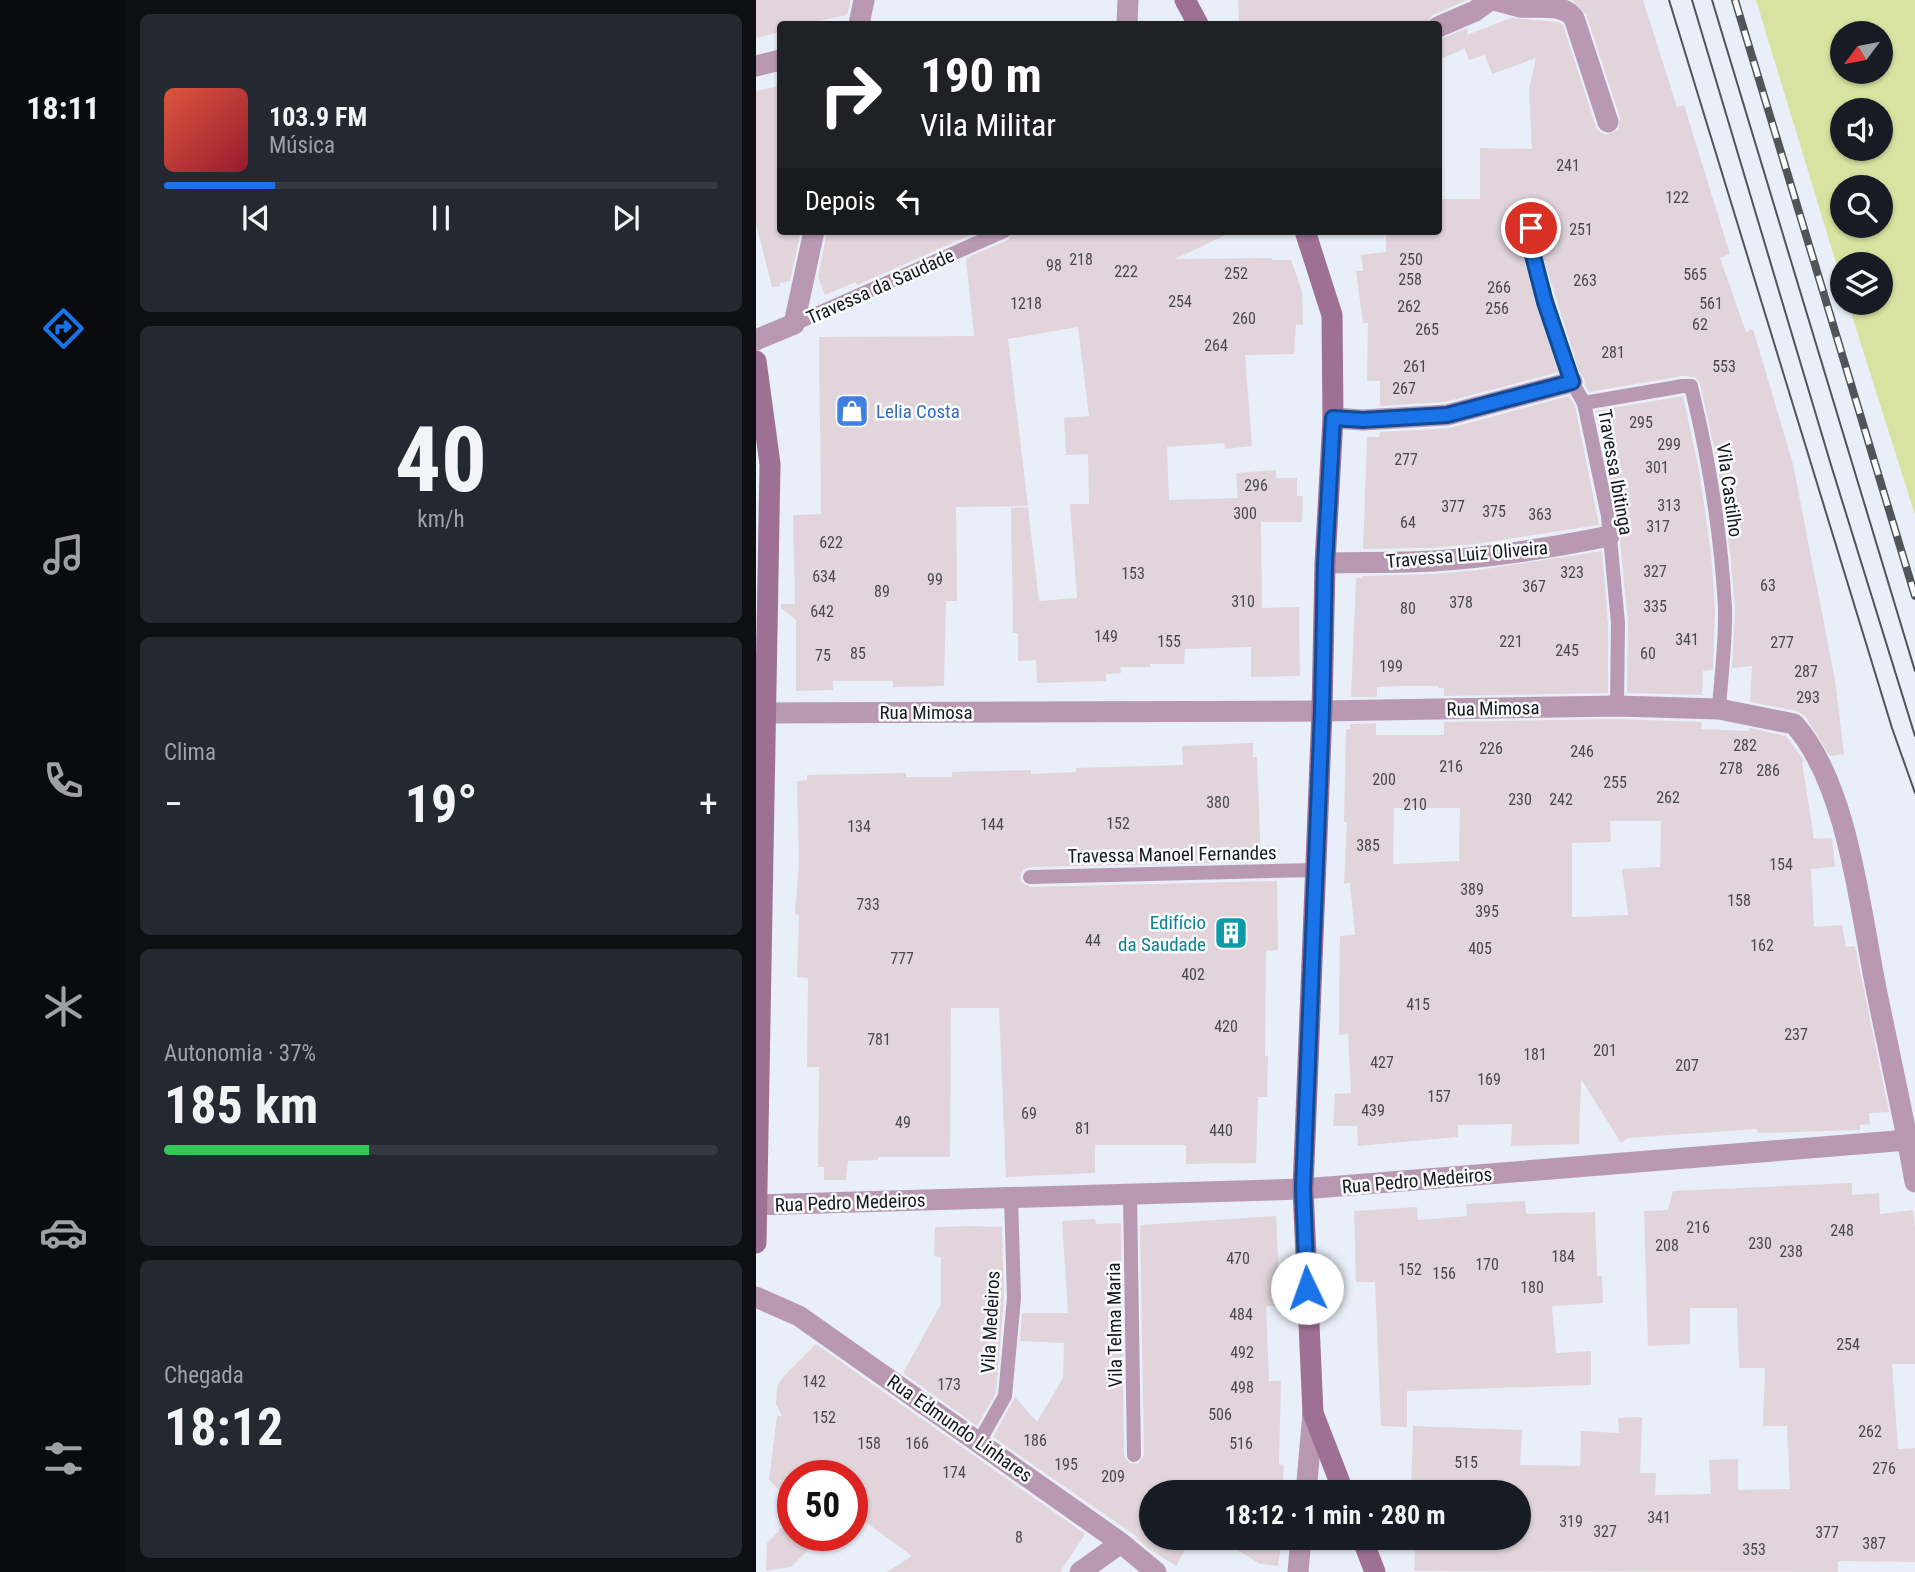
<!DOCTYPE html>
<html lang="pt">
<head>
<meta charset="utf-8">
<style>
	body { margin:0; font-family:"Roboto Condensed",sans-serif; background:#242831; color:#f1f3f6; height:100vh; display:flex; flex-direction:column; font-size:26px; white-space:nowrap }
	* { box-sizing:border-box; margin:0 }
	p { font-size:23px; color:#9ea1a6 }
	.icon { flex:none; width:38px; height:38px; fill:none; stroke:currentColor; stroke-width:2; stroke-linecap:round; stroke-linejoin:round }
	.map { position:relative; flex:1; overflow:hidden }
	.drawer { display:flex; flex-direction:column; gap:14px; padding:14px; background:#0d0f14; width:630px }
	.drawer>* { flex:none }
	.top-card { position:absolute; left:21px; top:21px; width:665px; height:214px; border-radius:7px; box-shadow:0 2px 5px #0004; background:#202124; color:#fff; overflow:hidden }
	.needle { width:46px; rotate:238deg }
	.fabs { position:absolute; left:1074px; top:21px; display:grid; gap:14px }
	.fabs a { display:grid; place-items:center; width:63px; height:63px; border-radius:50%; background:#171b24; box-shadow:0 2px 5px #0004; font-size:35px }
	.speed { position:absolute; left:21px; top:1460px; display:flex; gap:14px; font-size:35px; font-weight:700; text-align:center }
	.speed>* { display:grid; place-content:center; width:91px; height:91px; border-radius:50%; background:#171b24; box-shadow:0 2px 5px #0004; line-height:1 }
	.speed .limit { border:10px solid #d22; background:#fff; color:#111 }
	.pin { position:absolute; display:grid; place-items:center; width:60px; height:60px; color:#fff; margin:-30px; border:4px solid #fff; border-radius:50%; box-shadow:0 2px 7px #0007 }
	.me { position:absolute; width:77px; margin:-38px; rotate:357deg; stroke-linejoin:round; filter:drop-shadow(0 0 5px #0008) }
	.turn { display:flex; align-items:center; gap:24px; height:147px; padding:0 28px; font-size:32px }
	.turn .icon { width:91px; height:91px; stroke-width:2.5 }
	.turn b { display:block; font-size:49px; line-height:60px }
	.then { display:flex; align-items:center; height:66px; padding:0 28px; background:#0003; gap:14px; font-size:26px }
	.big { font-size:52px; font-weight:700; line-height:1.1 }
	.drawer .widget { flex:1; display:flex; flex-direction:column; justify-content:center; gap:10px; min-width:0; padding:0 24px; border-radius:10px; background:#242831 }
	.drawer .dial { align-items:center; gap:0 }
	.dial b { font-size:91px; line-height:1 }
	.song { display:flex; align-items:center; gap:21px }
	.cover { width:84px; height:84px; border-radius:10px; background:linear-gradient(135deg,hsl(10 70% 55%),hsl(350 70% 35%)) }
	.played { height:7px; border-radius:4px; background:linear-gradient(90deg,#1a73e8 20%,#363941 20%) }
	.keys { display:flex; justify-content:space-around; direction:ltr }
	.heat { display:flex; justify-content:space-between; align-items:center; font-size:38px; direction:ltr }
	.charge { height:10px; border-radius:5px; background:linear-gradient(90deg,#34c759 37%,#363941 0) }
	.trip { position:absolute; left:383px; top:1480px; width:392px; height:70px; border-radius:35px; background:#171b24; box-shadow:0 2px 5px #0004; font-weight:700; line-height:70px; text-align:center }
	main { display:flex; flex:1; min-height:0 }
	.tab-bar { display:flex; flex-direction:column; width:126px; justify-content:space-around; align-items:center; background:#090b0e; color:#9ea1a6 }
	.tab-bar .icon { width:49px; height:49px }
	.tab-bar .selected { color:#1a73e8 }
	.tab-bar b { font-size:32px; color:#f1f3f6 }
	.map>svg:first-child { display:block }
	.green { fill:#d9e3a1; fill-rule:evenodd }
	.building { fill:#e1d5db; fill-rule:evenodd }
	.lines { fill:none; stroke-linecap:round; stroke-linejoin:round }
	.service { stroke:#b999b2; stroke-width:14 }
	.minor { stroke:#b999b2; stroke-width:21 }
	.secondary { stroke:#9e7094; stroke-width:21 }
	.tram { stroke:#51555a; stroke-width:2 }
	.rail-casing { stroke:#51555a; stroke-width:8 }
	.rail { stroke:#fafbfd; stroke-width:5; stroke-dasharray:16; stroke-linecap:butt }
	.route-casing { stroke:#114b97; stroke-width:18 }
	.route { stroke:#1a73e8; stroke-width:12 }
	.labels { text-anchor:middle; stroke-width:5; stroke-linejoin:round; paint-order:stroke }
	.number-label { font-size:16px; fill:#4a484c }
	.street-label { font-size:19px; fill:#17191d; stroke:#fafbfd }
	.shop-label { font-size:19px; fill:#366cbe; stroke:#fafbfd; text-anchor:start }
	.culture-label { font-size:19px; fill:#0d838f; stroke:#fafbfd; text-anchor:end }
</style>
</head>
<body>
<main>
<nav class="tab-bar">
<b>18:11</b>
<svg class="icon selected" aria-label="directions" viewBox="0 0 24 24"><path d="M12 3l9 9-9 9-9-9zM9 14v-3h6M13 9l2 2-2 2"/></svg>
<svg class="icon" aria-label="music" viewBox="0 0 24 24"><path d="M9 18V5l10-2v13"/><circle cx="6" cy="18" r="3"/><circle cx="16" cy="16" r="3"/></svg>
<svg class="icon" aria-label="phone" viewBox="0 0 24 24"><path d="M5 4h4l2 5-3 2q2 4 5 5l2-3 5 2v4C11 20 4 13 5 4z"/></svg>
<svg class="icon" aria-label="climate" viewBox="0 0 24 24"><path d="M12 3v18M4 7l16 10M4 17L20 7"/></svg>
<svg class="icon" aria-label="car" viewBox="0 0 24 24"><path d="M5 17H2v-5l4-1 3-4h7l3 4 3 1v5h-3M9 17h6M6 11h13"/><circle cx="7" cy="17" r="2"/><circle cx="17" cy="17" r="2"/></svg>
<svg class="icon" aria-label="filters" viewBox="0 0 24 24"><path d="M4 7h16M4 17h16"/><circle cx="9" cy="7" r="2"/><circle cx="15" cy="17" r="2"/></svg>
</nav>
<section class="drawer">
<div class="widget">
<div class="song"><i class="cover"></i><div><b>103.9 FM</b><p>Música</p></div></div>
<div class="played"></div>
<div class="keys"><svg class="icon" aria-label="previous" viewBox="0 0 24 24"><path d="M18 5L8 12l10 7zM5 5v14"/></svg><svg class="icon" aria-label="pause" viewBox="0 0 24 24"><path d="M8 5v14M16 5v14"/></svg><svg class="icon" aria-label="next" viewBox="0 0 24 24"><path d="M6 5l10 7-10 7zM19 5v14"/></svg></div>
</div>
<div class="widget dial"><b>40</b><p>km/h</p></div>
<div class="widget"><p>Clima</p>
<div class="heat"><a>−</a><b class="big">19°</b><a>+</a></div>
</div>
<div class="widget"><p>Autonomia · 37%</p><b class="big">185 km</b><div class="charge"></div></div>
<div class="widget"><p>Chegada</p><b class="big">18:12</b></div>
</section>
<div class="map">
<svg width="1159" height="1572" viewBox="0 0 1159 1572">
	<rect width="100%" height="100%" fill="#e8eff8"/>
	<!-- green -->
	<path class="green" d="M1000,0H1159V515L1092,303H1125V264H1087V286ZM1087,33H1125V72H1087ZM1087,110H1125V149H1087ZM1087,187H1125V226H1087Z"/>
	<!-- building -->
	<g class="building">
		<path d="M0,0H95L91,15L48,24H24V32L0,38Z"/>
		<path d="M482,0H711L677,15L669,24H483Z"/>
		<path d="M816,0H887L921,107L928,105L974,254L964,258L990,332L997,329L1037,464L1079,680L1088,754L1074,756L1049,716L1041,711L994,702L996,666L976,668L979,608L974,551L962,467L944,383L939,377L926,376L833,392L829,385L828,378L823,371L783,244L787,213L783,205L774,203L769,207L764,247L803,372L689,402L624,406V381H611L612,323H607L600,271H607L605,255L630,252V231H682V199H724V148L776,149L773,89L780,58L736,74L729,55L713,60L708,47V49L682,60V40L712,28L711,35L755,18L802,22L807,25L840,127L844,132L850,135L862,130L864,118L830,14Z"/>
		<path d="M24,86V231H45L34,281L24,283V286L16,287L0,224V91Z"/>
		<path d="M71,231H224L117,278L101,285L100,282L69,295L62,277Z"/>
		<path d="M257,231H478L419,259L516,258V260H535L546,291L547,325H540L538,354L489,355L496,446L469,449L468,443L411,447L413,500L482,498L480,473L520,470V478H541V496H547L546,522H505L506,608L543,607L544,676L495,677V647L429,649L428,664H394V667H364L365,673L350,674V681L281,683L280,660L262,661V633H257L255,508L272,507L283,601L321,598L314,504H333L332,454L310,455L308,418L333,416L322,327L252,339L272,506L200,507L201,601H190L188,686L137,687V681H77V690L40,691V620L25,608V604H39L37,515L65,514L63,337L218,336L210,258L252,240Z"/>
		<path d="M813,396L819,406L843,525L720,544L676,548L607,549L611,437H623L624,432L694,428Z"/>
		<path d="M927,396L943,470L955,553L959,608L957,670L947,671L946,695L871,693L872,623L864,542L866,534L839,411Z"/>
		<path d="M846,551L852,623V693L688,696V688H683L682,686H644L621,687V697H595L600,578H606V576L678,574L723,570Z"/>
		<path d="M861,719L946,722L945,729L993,731V728L1030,736L1045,756L1048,762H1046L1058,839L1076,838L1079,867L1055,869L1058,927L1086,925L1090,947L1099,946L1133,1112L1113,1113L1114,1124L1104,1125V1130L1002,1133L1001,1129L872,1138L865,1143L825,1079L823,1144L755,1146L756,1124L702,1125V1137L602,1146L601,1126H577L579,1094L595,1093L592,1034L583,1035L584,936L599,935L594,883L588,884L591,822H588L590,729H594V724L620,723V735H688V722ZM638,808H704L703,861L637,864ZM854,821H905L904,867L866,869L872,915L816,917V843L855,842Z"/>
		<path d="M497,743V757H501L505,862L274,867L268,869L264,877L266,883L274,887L521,881L522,950L510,951L509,1056H512L511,1097H502L500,1163L430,1164V1145H339V1173L250,1177L243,1008H195L194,1157H122V1160L92,1161L90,1180H68V1167H62L63,1067H51L52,978L41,977L43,915L39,914L43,863L41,781L51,780V775L150,773V777H196V772L275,770V774L320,772V768L427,765L426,746Z"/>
		<path d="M1096,1183V1195L1123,1193L1124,1214L1157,1210L1159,1227V1364H1136L1142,1449L1159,1448V1562L1082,1561V1572L658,1571L660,1538H763V1493H655L657,1426L766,1430L764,1465L824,1466L825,1431L863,1433L862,1418L886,1417L884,1473H900L899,1495L955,1494L953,1460L982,1459V1490L1034,1489L1031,1426H1007L1009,1368H983L981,1308H934V1344L892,1346L888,1211L912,1210L917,1191Z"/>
		<path d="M769,1201L770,1214L839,1212L841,1276H846L847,1303L796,1306L800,1353L835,1351V1385L651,1391V1427L625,1426L619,1282H600L598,1211L661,1207L662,1220L711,1216L710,1204Z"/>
		<path d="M520,1216L524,1306H510L513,1381H525L523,1464L528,1465L526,1493H396V1538H436L420,1566L393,1549L380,1538H383L237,1437L259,1397L281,1422L307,1378L308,1343L264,1341L266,1313H312L306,1221L339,1219L340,1224L365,1223L368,1455L373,1463L382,1464L388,1455L384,1225Z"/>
		<path d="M215,1226L246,1227L248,1298L240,1393L221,1426L147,1373L185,1304V1257L178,1256L179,1227Z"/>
		<path d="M60,1344L329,1534L304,1572H131L156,1556L96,1512V1475H37V1504L13,1480L21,1416H26L20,1404L21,1386L28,1376Z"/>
		<path d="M37,1516V1535H67L35,1567L10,1571L11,1543Z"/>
		<path d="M462,1538H526L522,1566L504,1564Z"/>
	</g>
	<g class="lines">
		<!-- service -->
		<g class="service">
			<path d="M777,212L773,245L816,382L828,403L852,516L862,623L861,706"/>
			<path d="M38,324L248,231"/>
			<path d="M828,403L927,386H935C953,459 965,533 969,608C970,641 965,676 963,709"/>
			<path d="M274,877L558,870"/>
			<path d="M374,1194L378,1455"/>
			<path d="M223,1442L249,1396L258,1298L255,1197"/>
		</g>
		<!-- minor -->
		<g class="minor">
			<path d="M737,0C746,2 755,5 764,7C782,9 806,2 818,18L852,122"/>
			<path d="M103,24L108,0"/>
			<path d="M371,24L372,0"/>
			<path d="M682,27L719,11L734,0"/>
			<path d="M0,66L24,60"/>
			<path d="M0,340L38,324L58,231"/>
			<path d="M577,418L607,420L691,415L816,382"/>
			<path d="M569,563C605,562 641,563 677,561C736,557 795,548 853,536"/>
			<path d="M0,713L566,711L861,706L963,709L1038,724C1092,784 1104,910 1120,988C1133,1053 1148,1117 1159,1182"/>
			<path d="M0,1205L547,1189L1152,1140"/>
			<path d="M0,1297L43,1316L365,1543L400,1572"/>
			<path d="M550,1493L557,1413"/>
			<path d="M324,1572L365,1543"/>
			<path d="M542,1572L545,1538"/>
		</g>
		<!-- secondary -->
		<g class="secondary">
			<path d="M429,0L442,24"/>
			<path d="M549,231L576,315L577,418L569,563L566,711L547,1189L557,1413L588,1493"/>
			<path d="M0,361L14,464L0,1243"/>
			<path d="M606,1538L619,1572"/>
		</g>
		<!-- tram -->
		<g class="tram">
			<path d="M913,0L1136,728L1159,793"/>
			<path d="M936,0L1075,465L1159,736"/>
			<path d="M956,0L1159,671"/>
		</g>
		<defs>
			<path id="rail" d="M979,0L1159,596"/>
		</defs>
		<!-- rail casing -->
		<use href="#rail" class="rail-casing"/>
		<!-- rail -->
		<use href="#rail" class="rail"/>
	</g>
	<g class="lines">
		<defs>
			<path id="route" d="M551,1288L547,1189L566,711L569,563L577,418L607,420L691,415L816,382L789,302L774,244L775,228"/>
		</defs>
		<!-- route casing -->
		<use href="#route" class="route-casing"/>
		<!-- route -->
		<use href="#route" class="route"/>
	</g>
	<!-- icons -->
	<defs>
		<symbol id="shop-square" viewBox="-11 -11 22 22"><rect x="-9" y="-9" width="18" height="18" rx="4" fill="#3f7fe0" stroke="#fafbfd"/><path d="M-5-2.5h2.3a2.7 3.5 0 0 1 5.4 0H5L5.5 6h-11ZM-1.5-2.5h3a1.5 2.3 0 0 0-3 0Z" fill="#fff"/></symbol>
		<symbol id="building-square" viewBox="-11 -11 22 22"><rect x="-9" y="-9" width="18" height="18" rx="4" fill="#0f9aa8" stroke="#fafbfd"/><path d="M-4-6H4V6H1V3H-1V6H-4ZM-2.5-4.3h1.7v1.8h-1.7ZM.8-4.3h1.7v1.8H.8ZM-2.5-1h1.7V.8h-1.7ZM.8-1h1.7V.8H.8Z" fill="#fff"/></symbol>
	</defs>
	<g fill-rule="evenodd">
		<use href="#shop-square" x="77" y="392" width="38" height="38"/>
		<use href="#building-square" x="456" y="914" width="38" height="38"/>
	</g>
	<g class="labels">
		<!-- number labels -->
		<g class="number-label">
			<text x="812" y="171">241</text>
			<text x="921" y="203">122</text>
			<text x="825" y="235">251</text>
			<text x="325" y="265">218</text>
			<text x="655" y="265">250</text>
			<text x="298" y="271">98</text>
			<text x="370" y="277">222</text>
			<text x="480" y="279">252</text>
			<text x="939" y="280">565</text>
			<text x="654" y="285">258</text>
			<text x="829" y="286">263</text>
			<text x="743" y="293">266</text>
			<text x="424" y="307">254</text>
			<text x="270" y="309">1218</text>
			<text x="955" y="309">561</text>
			<text x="653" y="312">262</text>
			<text x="741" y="314">256</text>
			<text x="488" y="324">260</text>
			<text x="944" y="330">62</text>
			<text x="671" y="335">265</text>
			<text x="460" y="351">264</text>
			<text x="857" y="358">281</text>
			<text x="659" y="372">261</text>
			<text x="968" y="372">553</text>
			<text x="648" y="394">267</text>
			<text x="885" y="428">295</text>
			<text x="913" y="450">299</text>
			<text x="650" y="465">277</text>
			<text x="901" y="473">301</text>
			<text x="500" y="491">296</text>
			<text x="913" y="511">313</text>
			<text x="697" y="512">377</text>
			<text x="738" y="517">375</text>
			<text x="489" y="519">300</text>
			<text x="784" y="520">363</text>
			<text x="652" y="528">64</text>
			<text x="902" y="532">317</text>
			<text x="75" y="548">622</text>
			<text x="899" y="577">327</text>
			<text x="816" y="578">323</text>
			<text x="377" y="579">153</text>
			<text x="68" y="582">634</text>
			<text x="179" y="585">99</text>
			<text x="1012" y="591">63</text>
			<text x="778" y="592">367</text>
			<text x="126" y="597">89</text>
			<text x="487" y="607">310</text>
			<text x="705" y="608">378</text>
			<text x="899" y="612">335</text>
			<text x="652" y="614">80</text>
			<text x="66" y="617">642</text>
			<text x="350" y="642">149</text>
			<text x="931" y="645">341</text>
			<text x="413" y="647">155</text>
			<text x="755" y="647">221</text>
			<text x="1026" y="648">277</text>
			<text x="811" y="656">245</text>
			<text x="102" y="659">85</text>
			<text x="892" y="659">60</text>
			<text x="67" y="661">75</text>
			<text x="635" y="672">199</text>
			<text x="1050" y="677">287</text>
			<text x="1052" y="703">293</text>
			<text x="989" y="751">282</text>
			<text x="735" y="754">226</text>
			<text x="826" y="757">246</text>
			<text x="695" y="772">216</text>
			<text x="975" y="774">278</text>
			<text x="1012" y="776">286</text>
			<text x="628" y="785">200</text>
			<text x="859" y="788">255</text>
			<text x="912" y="803">262</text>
			<text x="764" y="805">230</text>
			<text x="805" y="805">242</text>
			<text x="462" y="808">380</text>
			<text x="659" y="810">210</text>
			<text x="362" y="829">152</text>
			<text x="236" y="830">144</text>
			<text x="103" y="832">134</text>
			<text x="612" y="851">385</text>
			<text x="1025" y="870">154</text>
			<text x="716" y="895">389</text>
			<text x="983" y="906">158</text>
			<text x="112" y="910">733</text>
			<text x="731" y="917">395</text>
			<text x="337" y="946">44</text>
			<text x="1006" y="951">162</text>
			<text x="724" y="954">405</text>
			<text x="146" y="964">777</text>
			<text x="437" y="980">402</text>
			<text x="662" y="1010">415</text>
			<text x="470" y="1032">420</text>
			<text x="1040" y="1040">237</text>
			<text x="123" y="1045">781</text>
			<text x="849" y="1056">201</text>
			<text x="779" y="1060">181</text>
			<text x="626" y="1068">427</text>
			<text x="931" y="1071">207</text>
			<text x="733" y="1085">169</text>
			<text x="683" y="1102">157</text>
			<text x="617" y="1116">439</text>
			<text x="273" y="1119">69</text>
			<text x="147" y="1128">49</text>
			<text x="327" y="1134">81</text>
			<text x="465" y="1136">440</text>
			<text x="942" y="1233">216</text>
			<text x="1086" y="1236">248</text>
			<text x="1004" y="1249">230</text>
			<text x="911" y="1251">208</text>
			<text x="1035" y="1257">238</text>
			<text x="807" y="1262">184</text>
			<text x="482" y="1264">470</text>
			<text x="731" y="1270">170</text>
			<text x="654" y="1275">152</text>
			<text x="688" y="1279">156</text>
			<text x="776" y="1293">180</text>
			<text x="485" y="1320">484</text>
			<text x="1092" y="1350">254</text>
			<text x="486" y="1358">492</text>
			<text x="58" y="1387">142</text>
			<text x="193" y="1390">173</text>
			<text x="486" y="1393">498</text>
			<text x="464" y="1420">506</text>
			<text x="68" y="1423">152</text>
			<text x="1114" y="1437">262</text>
			<text x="279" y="1446">186</text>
			<text x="113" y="1449">158</text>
			<text x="161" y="1449">166</text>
			<text x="485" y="1449">516</text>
			<text x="710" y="1468">515</text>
			<text x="310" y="1470">195</text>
			<text x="1128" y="1474">276</text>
			<text x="198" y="1478">174</text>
			<text x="357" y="1482">209</text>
			<text x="903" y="1523">341</text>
			<text x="815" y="1527">319</text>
			<text x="849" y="1537">327</text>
			<text x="1071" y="1538">377</text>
			<text x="263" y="1543">8</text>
			<text x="1118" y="1549">387</text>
			<text x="998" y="1555">353</text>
		</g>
		<!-- street labels -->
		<g class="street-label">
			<text transform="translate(124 286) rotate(-24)" y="7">Travessa da Saudade</text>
			<text transform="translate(860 472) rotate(80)" y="7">Travessa Ibitinga</text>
			<text transform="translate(974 490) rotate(82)" y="7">Vila Castilho</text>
			<text transform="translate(711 554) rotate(-5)" y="7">Travessa Luiz Oliveira</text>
			<text transform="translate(737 708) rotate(-1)" y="7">Rua Mimosa</text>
			<text x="170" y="719">Rua Mimosa</text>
			<text transform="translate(416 854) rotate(-1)" y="7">Travessa Manoel Fernandes</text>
			<text transform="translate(661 1180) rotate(-5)" y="7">Rua Pedro Medeiros</text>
			<text transform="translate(94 1202) rotate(-2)" y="7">Rua Pedro Medeiros</text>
			<text transform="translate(234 1322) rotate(-87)" y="7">Vila Medeiros</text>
			<text transform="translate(358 1325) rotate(-91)" y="7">Vila Telma Maria</text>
			<text transform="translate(204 1428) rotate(35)" y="7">Rua Edmundo Linhares</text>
		</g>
		<!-- shop labels -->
		<g class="shop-label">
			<text x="120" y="418">Lelia Costa</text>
		</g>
		<!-- culture labels -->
		<g class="culture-label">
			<text x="450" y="929">Edifício<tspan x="450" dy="22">da Saudade</tspan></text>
		</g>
	</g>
</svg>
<div class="fabs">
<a><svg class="needle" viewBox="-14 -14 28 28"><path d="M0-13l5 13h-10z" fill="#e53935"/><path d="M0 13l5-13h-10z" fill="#9ea1a6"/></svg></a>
<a><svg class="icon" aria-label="sound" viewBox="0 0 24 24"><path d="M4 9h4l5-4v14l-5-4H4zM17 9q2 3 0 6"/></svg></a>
<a><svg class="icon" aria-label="search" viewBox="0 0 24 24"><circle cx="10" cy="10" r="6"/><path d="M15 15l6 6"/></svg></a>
<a><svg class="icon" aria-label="layers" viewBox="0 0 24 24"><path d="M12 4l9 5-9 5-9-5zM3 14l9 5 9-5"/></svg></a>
</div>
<div class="speed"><div class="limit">50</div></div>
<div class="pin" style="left:775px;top:228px;background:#d93025"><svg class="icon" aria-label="arrive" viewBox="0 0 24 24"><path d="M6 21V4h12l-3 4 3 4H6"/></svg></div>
<svg class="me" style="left:551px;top:1288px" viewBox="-20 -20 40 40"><circle r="19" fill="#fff"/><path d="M0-13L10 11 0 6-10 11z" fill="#1a73e8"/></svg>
<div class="trip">18:12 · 1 min · 280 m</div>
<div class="top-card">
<div class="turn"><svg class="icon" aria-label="right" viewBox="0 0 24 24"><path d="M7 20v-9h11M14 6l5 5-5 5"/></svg><div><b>190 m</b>Vila Militar</div></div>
<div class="then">Depois<svg class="icon" aria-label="left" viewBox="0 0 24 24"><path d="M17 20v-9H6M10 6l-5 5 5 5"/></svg></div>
</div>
</div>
</main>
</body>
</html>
